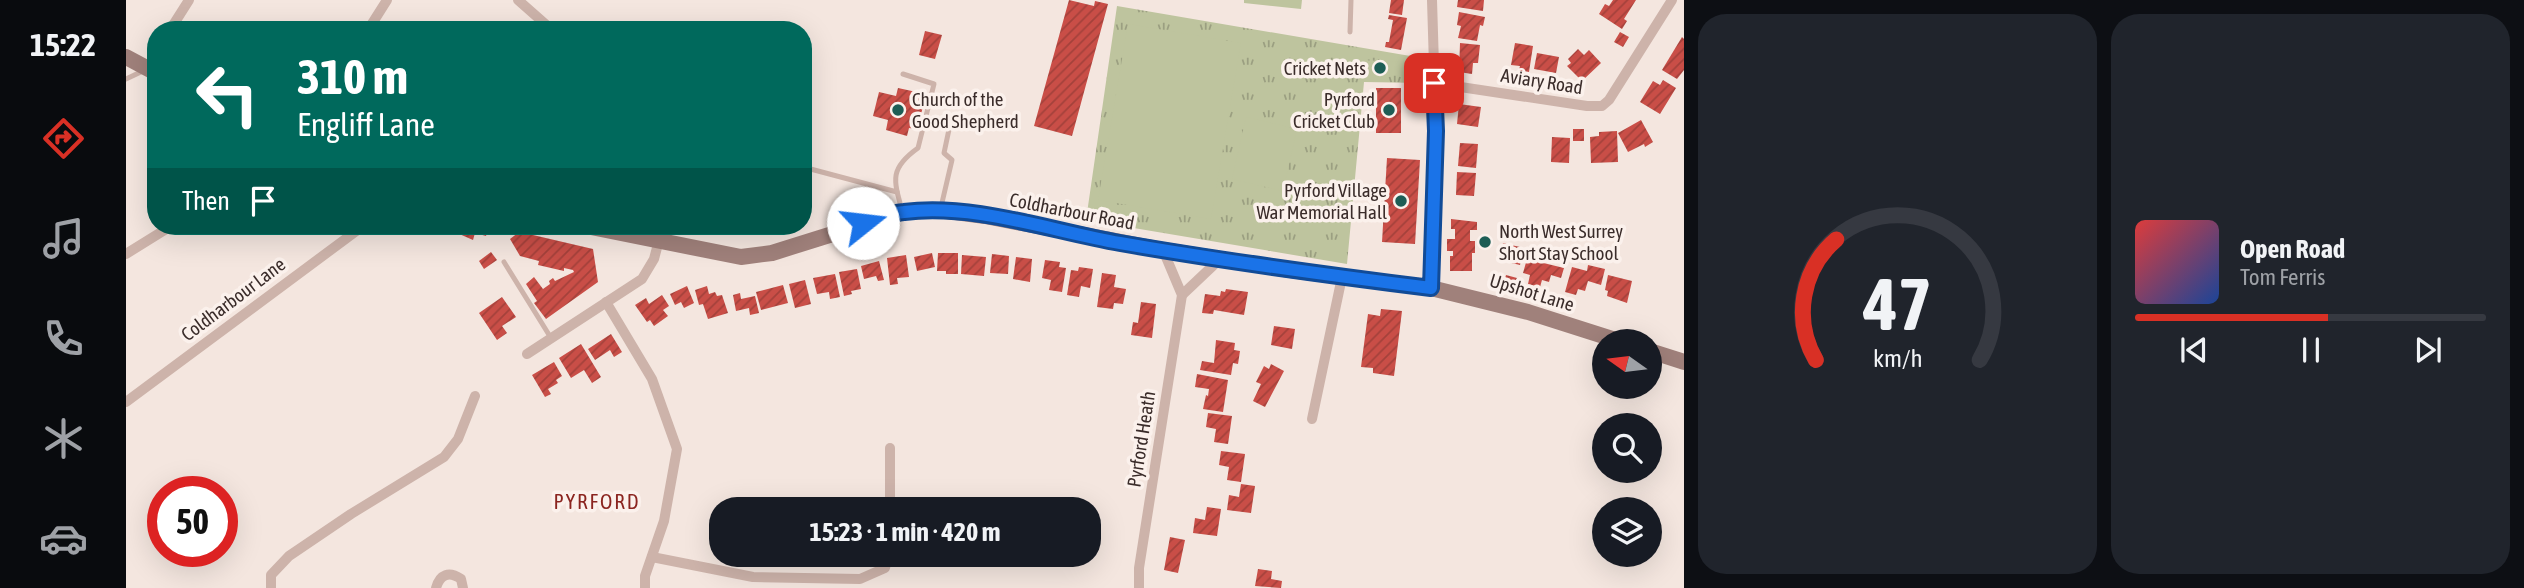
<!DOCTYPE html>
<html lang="en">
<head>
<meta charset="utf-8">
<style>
	body { margin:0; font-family:"Asap Condensed",sans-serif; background:#20242c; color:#f1f3f6; height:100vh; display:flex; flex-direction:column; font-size:26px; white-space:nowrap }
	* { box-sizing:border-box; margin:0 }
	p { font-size:23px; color:#9ea1a6 }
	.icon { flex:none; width:38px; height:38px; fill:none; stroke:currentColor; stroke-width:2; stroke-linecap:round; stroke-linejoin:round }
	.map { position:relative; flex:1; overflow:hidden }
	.side { display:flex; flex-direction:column; gap:14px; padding:14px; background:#0d0f14; width:840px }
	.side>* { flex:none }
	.banner { position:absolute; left:21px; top:21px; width:665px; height:214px; border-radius:28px; box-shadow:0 7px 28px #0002; background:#00695c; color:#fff; overflow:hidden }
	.needle { width:46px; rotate:284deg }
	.controls { position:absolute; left:1466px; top:329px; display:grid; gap:14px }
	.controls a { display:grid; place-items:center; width:70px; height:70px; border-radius:50%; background:#171b24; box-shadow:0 7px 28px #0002; font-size:35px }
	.speed { position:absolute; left:21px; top:476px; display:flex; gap:14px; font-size:35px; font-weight:700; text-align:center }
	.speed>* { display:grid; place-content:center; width:91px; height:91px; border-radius:50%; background:#171b24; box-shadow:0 7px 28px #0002; line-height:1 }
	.speed .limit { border:10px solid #d22; background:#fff; color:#111 }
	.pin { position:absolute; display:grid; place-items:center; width:60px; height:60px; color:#fff; margin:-30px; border-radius:14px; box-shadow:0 4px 10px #0006 }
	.me { position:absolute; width:77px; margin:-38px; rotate:74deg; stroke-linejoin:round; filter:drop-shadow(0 0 5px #0008) }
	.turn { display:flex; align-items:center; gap:24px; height:147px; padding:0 35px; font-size:32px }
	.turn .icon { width:91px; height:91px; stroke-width:2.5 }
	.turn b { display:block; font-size:49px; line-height:60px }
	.then { display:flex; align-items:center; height:66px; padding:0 35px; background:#0003; gap:14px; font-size:26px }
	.side .card { flex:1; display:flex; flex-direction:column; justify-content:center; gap:10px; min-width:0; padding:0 24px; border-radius:28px; background:#20242c }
	.side .dial { align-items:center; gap:0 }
	.dial svg { height:182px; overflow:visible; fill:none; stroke:#363941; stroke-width:7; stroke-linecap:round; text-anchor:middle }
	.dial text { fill:#f1f3f6; stroke:none }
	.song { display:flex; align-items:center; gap:21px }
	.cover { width:84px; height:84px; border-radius:10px; background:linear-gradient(135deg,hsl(0 70% 55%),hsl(220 70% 35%)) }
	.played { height:7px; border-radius:4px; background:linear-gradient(90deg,#d93025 55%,#363941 55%) }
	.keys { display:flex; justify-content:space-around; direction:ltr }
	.side .tiles { flex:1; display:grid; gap:14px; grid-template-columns:repeat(2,1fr) }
	.trip { position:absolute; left:583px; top:497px; width:392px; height:70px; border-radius:28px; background:#171b24; box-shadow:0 7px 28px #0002; font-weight:700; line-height:70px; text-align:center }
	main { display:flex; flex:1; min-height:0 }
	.tabs { display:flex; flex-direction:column; width:126px; justify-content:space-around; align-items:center; background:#090b0e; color:#9ea1a6 }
	.tabs .icon { width:49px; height:49px }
	.tabs .active { color:#d93025 }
	.tabs b { font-size:32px; color:#f1f3f6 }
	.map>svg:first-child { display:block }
	.grass { fill:url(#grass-tufts) }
	.pitch { fill:#bec49e }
	.building { fill:url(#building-hatch) }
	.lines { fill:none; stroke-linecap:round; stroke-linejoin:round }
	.lane { stroke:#cdb3aa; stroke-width:5 }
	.street { stroke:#cdb3aa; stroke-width:10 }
	.secondary { stroke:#a0817b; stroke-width:16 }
	.route-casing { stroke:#114b97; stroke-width:18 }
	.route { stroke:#1a73e8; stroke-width:12 }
	.poi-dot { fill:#1d5d55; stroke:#fbf1ec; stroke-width:2.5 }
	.labels { text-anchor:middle; stroke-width:7; stroke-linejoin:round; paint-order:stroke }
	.poi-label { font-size:19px; fill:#3a2c2a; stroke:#fbf1ec; text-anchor:end }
	.street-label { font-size:19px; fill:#3a2c2a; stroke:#fbf1ec }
	.neighbourhood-label { font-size:21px; letter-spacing:2px; fill:#8b2520; stroke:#fbf1ec }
</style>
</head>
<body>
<main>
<nav class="tabs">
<b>15:22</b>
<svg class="icon active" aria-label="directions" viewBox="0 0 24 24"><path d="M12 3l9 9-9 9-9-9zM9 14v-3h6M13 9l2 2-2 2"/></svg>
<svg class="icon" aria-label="music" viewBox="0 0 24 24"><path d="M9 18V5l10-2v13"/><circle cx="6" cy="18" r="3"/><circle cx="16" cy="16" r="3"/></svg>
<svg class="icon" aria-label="phone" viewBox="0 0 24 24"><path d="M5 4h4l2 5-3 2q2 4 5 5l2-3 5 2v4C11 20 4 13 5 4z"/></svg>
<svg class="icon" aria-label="climate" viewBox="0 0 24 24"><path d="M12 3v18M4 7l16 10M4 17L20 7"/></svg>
<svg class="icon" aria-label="car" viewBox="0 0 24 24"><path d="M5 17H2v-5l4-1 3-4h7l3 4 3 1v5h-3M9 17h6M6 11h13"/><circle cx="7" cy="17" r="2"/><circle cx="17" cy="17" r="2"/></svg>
</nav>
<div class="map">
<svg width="1558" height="588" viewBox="0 0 1558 588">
	<defs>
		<pattern id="grass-tufts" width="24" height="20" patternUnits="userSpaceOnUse" patternTransform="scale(1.75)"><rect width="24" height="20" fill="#bec49e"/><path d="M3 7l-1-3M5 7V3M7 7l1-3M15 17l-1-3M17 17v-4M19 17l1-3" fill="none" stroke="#9b9f81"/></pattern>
		<pattern id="building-hatch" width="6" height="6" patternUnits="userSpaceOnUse" patternTransform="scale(1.75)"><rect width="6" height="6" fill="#c94e47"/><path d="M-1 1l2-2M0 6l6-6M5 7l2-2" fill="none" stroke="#a4413b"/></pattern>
	</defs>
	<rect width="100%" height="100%" fill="#f4e6df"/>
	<!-- grass -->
	<path class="grass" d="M991,6L1296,58V83L1238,82L1221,264L960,220Z"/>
	<!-- pitch -->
	<g class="pitch">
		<path d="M1118,0H1176L1175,9L1118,3Z"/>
		<path d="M1002,24L1115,43L1085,219L972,200Z"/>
		<path d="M1234,60L1276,62L1275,76L1233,74Z"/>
		<path d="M1120,117L1171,129L1157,191L1106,179Z"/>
	</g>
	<!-- building -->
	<g class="building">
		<path d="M943,0L968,6L969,1L982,4L946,136L908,126Z"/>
		<path d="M1265,0H1278L1276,15L1263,13Z"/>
		<path d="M1332,0H1358L1357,11L1331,7Z"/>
		<path d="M1487,0H1510L1498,19L1501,21L1496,29L1473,14L1479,4L1483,6Z"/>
		<path d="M1333,12L1359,17L1357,26L1354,25L1351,41L1332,38L1335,26L1331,25Z"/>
		<path d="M1263,15L1281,18L1275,50L1259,47L1260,42H1263L1267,20L1262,19Z"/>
		<path d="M799,31L816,35L809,59L793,55Z"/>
		<path d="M1494,32L1503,37L1497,47L1488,42Z"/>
		<path d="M1556,37L1558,39V70L1551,79L1536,70Z"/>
		<path d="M1334,43L1354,45L1352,63H1347L1346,74L1333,72Z"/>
		<path d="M1389,43L1407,46L1403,72L1393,70L1394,66L1385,65Z"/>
		<path d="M1452,49L1458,55L1463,50L1475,63L1456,81L1441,66L1445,63L1442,59Z"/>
		<path d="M1411,53L1433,57L1430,73L1408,69Z"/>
		<path d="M1537,80L1550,88L1534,114L1514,102L1527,81L1534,85Z"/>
		<path d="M772,88L795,93L792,102L798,103L791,129L783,128L781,136L760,130L762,120L747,116L753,92L770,96Z"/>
		<rect x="1250" y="88" width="25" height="45"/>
		<path d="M1333,104L1355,107L1352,127L1331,124Z"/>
		<path d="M1515,120L1527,142L1519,147L1518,144L1502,152L1492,133Z"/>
		<rect x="1447" y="129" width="11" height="12"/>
		<path d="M1491,131L1492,162L1465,163L1464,137L1473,136V132Z"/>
		<path d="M1426,137L1444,138L1443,163L1425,162Z"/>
		<path d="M1334,143L1352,144L1350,168L1332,166Z"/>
		<path d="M1261,158L1294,160L1289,244L1256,242Z"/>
		<path d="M1331,172L1350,173L1348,196L1330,195Z"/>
		<path d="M1325,219L1351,222V230H1344V241H1349V253H1346V271H1324V256H1327V251H1321V239H1329V229H1325Z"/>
		<path d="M333,226H363L360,236L349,233L347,240L331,233Z"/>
		<path d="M376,226H386L388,228L381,233Z"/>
		<path d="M401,226L407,235L467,249L472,282L420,319L408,303L411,301L400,284L408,277L417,289L424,284L423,281L427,278L429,281L448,272L447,270L438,268V271L412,265L413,261L394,256L384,239Z"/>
		<path d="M1377,243L1398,248L1394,265L1373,260Z"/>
		<path d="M365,252L371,260L358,269L353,261Z"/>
		<path d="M806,253L809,267L791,271L788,257Z"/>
		<path d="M812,253H832V274H820V271H811Z"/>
		<path d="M866,254L883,256L882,274L864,273Z"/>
		<path d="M780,255L783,277L771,278L772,284L764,285L761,258Z"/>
		<path d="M836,255L860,257L858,276L835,274Z"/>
		<path d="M890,257L906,259L904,282L887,279Z"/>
		<path d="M1401,259L1438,268L1435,278L1425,275L1423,282L1416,280L1414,287L1402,284L1404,275L1397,273Z"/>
		<path d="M919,260L934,262L933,267L940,268L936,292L923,290L925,280L916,278Z"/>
		<path d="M753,261L758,280L752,281L750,276L738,279L735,266Z"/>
		<path d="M1462,265L1479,269L1475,285L1462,281L1459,291L1452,289L1450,295L1439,292L1446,267L1461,271Z"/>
		<path d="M953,267L967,269L964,288L955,286L953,297L941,295L945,270L952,271Z"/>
		<path d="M731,269L735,289L725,291L726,294L718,296L713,272Z"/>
		<path d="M976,273L990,275L988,287L1000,289L997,304L988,303L987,309L971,307Z"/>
		<path d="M709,274L714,297L704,299L703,292L691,294L687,278Z"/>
		<path d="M1380,275L1391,278L1387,292L1363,286L1365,278L1379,279Z"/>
		<path d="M1482,275L1506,281L1501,303L1481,296L1482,291L1479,290Z"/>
		<path d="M679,280L685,304L669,308L663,284Z"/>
		<path d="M657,285L662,303L635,310L630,292Z"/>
		<path d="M561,286L568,303L558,308L555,302L549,305L544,294Z"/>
		<path d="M581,286L583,294L589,292L591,296L596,295L602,313L582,319L577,304L573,305L569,290Z"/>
		<path d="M1100,289L1122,292L1118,315L1088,310L1087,314L1076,313L1079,294L1094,296L1095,291L1099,292Z"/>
		<path d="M614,293L615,299L629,296L633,313L624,315L623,308L610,311L607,295Z"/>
		<path d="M536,295L543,306L537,310L542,316L528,326L524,320L521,322L509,305L520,298L523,304Z"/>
		<path d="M376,297L390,317L376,326L381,333L371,340L353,313Z"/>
		<path d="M1015,302L1030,304L1026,338L1005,335L1007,322L1012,323Z"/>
		<path d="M1255,309L1276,311L1268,376L1247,373V368L1235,367L1242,314L1254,316Z"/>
		<path d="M1148,326L1169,329L1166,349L1145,345Z"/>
		<path d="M485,334L496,352L488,357L484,350L469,360L462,349Z"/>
		<path d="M1090,340L1109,343L1108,350L1114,351L1112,364L1107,363L1105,375L1074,370L1076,361L1088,363Z"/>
		<path d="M455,344L475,377L466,383L458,370L445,378L433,358Z"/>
		<path d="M428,362L436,376L430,380L432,383L422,389L425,394L419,397L406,375Z"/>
		<path d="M1145,364L1158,371L1139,407L1127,401L1135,384L1130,382L1138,366L1143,369Z"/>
		<path d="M1071,374L1102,380L1097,412L1077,409L1080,395L1082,396L1083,389L1069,387Z"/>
		<path d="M1082,413L1106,416L1102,444L1088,442L1090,429L1080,427Z"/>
		<path d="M1095,451L1119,454L1115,482L1101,480L1103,467L1093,465Z"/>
		<path d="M1115,484L1129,486L1125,513L1101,510L1103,495L1113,497Z"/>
		<path d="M1081,507L1095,509L1091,536L1067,533L1069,518L1079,520Z"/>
		<path d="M1044,537L1059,540L1052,573L1038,570Z"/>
		<path d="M1132,569L1146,571L1145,579L1156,581L1155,588L1129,586Z"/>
	</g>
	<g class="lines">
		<!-- lane -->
		<g class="lane">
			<path d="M1224,32L1225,0"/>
			<path d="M0,79L19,70"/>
			<path d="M677,167L771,192"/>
			<path d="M815,207L826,160L818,153L825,120"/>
			<path d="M776,210C767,179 764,168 792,148L808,84L777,74"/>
			<path d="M378,262L425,338"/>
		</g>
		<!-- street -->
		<g class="street">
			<path d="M392,0L426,30"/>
			<path d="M44,30L63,0"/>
			<path d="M242,30L261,0"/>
			<path d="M22,69L30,55"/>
			<path d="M1308,83L1461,106H1476L1483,100L1546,0"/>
			<path d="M0,254L45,226"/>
			<path d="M1305,288L1310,131L1306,0"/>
			<path d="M1056,295L1094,259"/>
			<path d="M480,302L526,379L551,449L538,521L519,576V588"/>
			<path d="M401,354L516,279L528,259L533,240"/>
			<path d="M0,402L237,226"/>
			<path d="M1186,419L1216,277"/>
			<path d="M764,448V509"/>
			<path d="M526,557L627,577L734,579L759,568L762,555"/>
			<path d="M145,588V575L163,556L225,514L318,457L332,439L349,396"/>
			<path d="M310,588C314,574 323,571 335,579L337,588"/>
			<path d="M1013,588V568L1056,295L1037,250"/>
		</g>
		<!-- secondary -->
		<g class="secondary">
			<path d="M0,57L30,73"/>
			<path d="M460,226L615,257L646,253L777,212L814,210L859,216L1037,250L1164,270L1305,288L1402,312L1493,341"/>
			<path d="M1524,351L1558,362"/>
		</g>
	</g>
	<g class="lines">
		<defs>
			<path id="route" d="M737,223C750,219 764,213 778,212C848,203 925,231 994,243C1097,261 1201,275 1305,288L1310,131L1308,83"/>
		</defs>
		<!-- route casing -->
		<use href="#route" class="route-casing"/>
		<!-- route -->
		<use href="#route" class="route"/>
	</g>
	<!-- markers -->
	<g class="poi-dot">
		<circle cx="1254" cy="68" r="7"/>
		<circle cx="772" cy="110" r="7"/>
		<circle cx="1263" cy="110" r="7"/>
		<circle cx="1275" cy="201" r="7"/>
		<circle cx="1359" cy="242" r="7"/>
	</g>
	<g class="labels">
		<!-- poi labels -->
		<g class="poi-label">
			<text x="1240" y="75">Cricket Nets</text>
			<text x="786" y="106" text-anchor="start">Church of the<tspan x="786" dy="22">Good Shepherd</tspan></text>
			<text x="1249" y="106">Pyrford<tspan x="1249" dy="22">Cricket Club</tspan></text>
			<text x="1261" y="197">Pyrford Village<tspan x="1261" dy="22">War Memorial Hall</tspan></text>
			<text x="1373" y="238" text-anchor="start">North West Surrey<tspan x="1373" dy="22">Short Stay School</tspan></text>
		</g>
		<!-- street labels -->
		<g class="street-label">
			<text transform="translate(1416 81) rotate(9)" y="7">Aviary Road</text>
			<text transform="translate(946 211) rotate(11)" y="7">Coldharbour Road</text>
			<text transform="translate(1406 292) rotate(17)" y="7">Upshot Lane</text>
			<text transform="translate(107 299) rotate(-37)" y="7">Coldharbour Lane</text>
			<text transform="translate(1015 439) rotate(-81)" y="7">Pyrford Heath</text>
		</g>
		<!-- neighbourhood labels -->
		<g class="neighbourhood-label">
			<text x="471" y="509">PYRFORD</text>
		</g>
	</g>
</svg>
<div class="controls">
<a><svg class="needle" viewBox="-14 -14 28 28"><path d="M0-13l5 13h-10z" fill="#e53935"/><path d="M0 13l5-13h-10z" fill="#9ea1a6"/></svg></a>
<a><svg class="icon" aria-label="search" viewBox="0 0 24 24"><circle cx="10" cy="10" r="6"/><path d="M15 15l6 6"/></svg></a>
<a><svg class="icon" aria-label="layers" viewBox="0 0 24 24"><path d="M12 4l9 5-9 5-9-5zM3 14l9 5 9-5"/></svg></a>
</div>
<div class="speed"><div class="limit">50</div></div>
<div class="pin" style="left:1308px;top:83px;background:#d93025"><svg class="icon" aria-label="arrive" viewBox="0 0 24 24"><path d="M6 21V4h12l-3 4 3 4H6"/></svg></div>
<svg class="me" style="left:737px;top:223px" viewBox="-20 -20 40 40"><circle r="19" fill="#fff"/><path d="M0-13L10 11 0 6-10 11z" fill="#1a73e8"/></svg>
<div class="trip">15:23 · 1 min · 420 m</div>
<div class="banner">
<div class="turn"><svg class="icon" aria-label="left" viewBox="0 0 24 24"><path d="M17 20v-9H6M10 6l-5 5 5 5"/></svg><div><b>310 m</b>Engliff Lane</div></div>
<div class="then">Then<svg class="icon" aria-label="arrive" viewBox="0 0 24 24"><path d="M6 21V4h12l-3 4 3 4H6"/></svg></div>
</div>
</div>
<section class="side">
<div class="tiles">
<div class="card dial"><svg viewBox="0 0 100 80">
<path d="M14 69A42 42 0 1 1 86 69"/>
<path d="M14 69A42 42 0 0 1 23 16" stroke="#d93025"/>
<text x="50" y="56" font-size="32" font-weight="700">47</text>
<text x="50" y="72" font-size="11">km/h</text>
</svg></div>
<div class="card">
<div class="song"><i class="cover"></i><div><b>Open Road</b><p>Tom Ferris</p></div></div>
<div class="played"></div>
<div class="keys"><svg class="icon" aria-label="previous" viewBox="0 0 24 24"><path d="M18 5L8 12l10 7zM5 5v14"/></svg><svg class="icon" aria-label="pause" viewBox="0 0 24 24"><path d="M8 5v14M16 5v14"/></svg><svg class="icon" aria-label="next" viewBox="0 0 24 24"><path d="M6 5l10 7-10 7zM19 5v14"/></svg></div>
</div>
</div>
</section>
</main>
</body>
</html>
